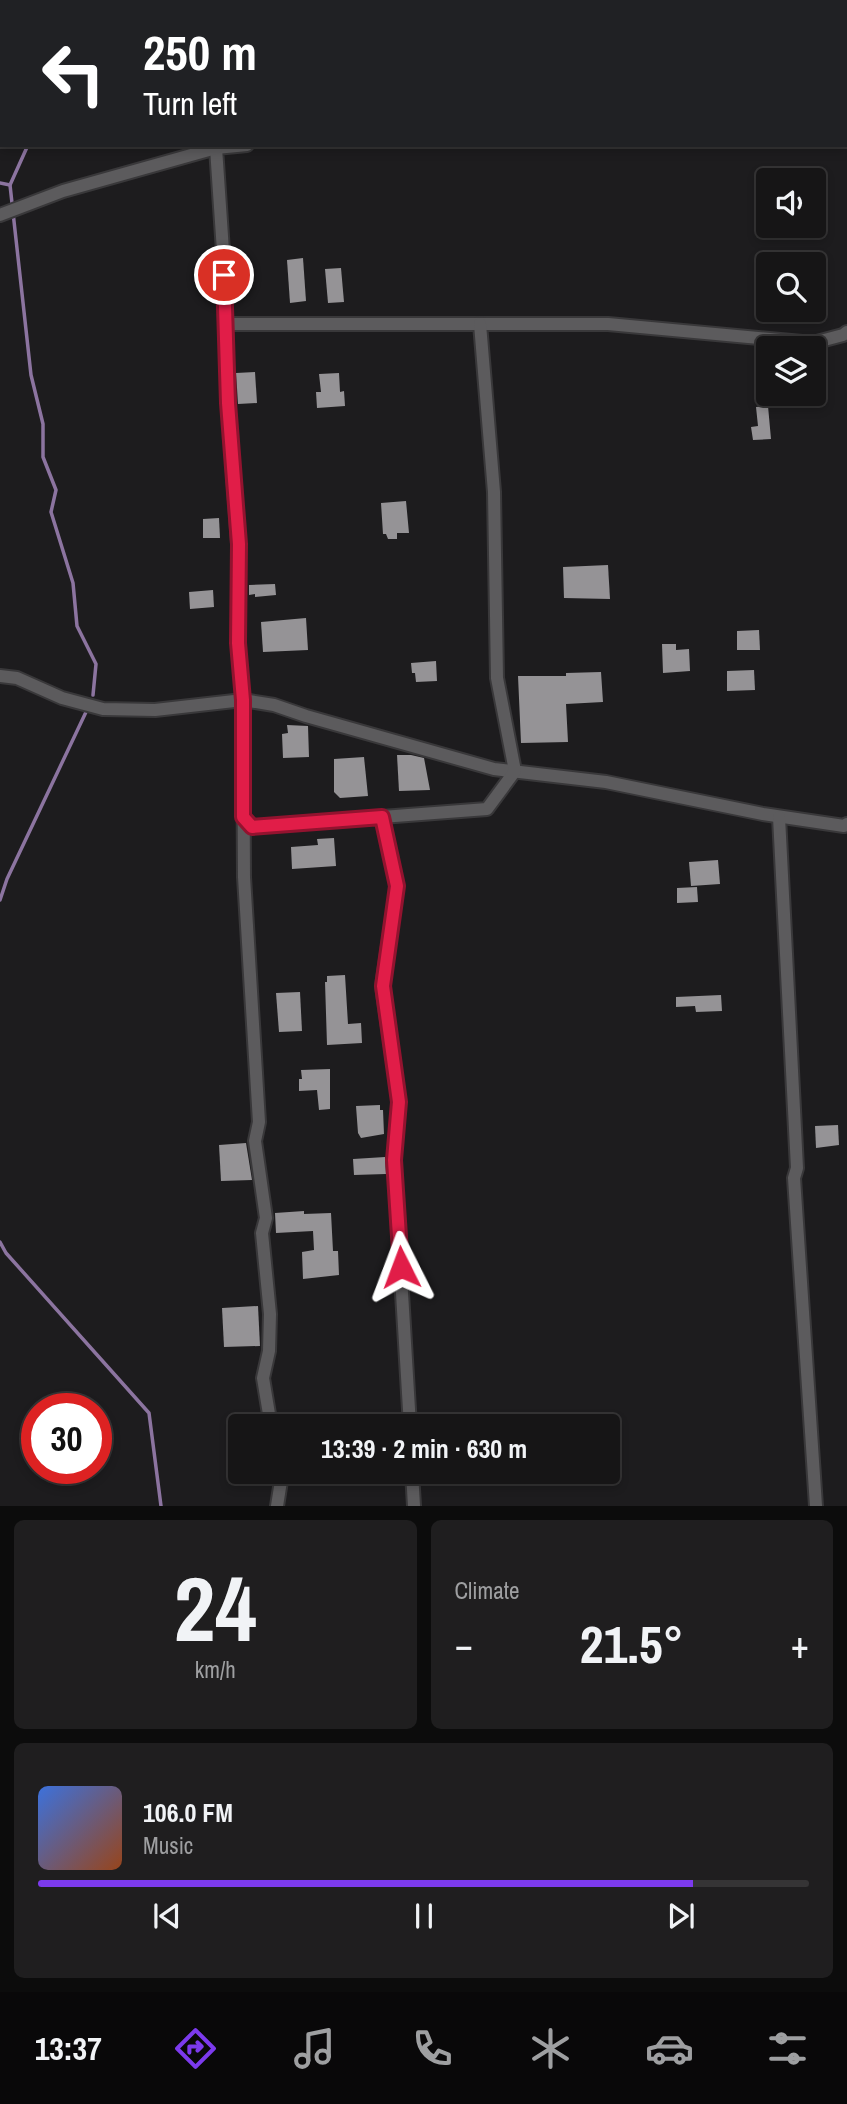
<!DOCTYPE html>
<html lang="en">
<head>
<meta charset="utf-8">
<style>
	body { margin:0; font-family:"Archivo Narrow",sans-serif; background:#1f1e1f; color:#f1f3f6; height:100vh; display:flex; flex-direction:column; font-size:26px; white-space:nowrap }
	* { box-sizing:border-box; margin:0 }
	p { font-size:23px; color:#9e9fa1 }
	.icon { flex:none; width:38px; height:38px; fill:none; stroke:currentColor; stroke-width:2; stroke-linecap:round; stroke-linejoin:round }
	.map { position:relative; height:1506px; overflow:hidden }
	.sheet { display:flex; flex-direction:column; gap:14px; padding:14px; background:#0c0c0c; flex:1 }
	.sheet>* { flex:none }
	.guide { position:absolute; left:0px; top:0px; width:847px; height:147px; box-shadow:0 4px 10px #0003,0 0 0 2px #353435; background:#202124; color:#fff; overflow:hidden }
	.buttons { position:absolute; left:756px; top:168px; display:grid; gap:14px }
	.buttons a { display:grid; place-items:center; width:70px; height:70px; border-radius:7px; background:#161516; box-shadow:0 4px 10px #0003,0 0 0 2px #353435; font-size:35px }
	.speed { position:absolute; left:21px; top:1393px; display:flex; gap:14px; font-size:35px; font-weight:700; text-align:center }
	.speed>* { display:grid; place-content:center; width:91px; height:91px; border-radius:50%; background:#161516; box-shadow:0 4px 10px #0003,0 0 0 2px #353435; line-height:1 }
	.speed .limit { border:10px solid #d22; background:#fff; color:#111 }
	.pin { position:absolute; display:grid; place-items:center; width:60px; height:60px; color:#fff; margin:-30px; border:4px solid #fff; border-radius:50%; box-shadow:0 2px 7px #0007 }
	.me { position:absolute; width:77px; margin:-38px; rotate:357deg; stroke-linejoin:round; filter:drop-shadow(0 0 5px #0008) }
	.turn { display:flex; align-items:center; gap:24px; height:147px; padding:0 28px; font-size:32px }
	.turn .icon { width:91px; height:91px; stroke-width:2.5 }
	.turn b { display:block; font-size:49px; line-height:60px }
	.big { font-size:52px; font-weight:800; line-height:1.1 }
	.sheet .widget { flex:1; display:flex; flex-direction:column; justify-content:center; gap:10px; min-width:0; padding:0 24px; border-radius:10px; background:#1f1e1f }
	.sheet .dial { align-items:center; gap:0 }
	.dial b { font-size:91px; line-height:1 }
	.song { display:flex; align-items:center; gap:21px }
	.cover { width:84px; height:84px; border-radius:10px; background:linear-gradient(135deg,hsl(220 70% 55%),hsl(20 70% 35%)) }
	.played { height:7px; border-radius:4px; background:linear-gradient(90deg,#7c3aed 85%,#353435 85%) }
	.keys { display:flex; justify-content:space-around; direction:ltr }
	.heat { display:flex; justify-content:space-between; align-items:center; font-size:38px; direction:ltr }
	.sheet .tiles { flex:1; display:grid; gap:14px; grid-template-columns:1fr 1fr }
	.widget:last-child { grid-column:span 2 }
	.trip { position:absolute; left:228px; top:1414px; width:392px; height:70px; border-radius:7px; background:#161516; box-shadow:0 4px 10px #0003,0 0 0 2px #353435; font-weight:800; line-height:70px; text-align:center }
	.tabs { display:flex; height:112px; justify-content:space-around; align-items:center; background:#090809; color:#9e9fa1 }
	.tabs .icon { width:49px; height:49px }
	.tabs .active { color:#7c3aed }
	.tabs b { font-size:32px; color:#f1f3f6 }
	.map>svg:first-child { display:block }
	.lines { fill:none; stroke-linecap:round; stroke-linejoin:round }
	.stream { stroke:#8c74a0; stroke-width:3.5 }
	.building { fill:#959396 }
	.street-casing { stroke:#39383a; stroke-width:16 }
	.street { stroke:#5c5b5d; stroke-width:12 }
	.route-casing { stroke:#92132f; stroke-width:18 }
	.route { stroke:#e11d48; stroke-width:12 }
</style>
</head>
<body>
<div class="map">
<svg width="847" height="1506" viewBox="0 0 847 1506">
	<rect width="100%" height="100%" fill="#1d1c1e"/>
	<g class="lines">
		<!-- stream -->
		<g class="stream">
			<path d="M0,80L2,83"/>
			<path d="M28,145L10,185L31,375L43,424V457L56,490L51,512L73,583L77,626L96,664L93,695"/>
			<path d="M0,183L10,185"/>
			<path d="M0,900L7,879L86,712"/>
			<path d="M0,1242L6,1253L149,1413L161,1506"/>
		</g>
	</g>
	<!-- building -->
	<g class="building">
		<path d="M303,258L306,301L290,303L287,260Z"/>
		<path d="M341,268L344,302L328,303L325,269Z"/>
		<path d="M255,372L257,403L238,404L236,373Z"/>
		<path d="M339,373L340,392L344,391L345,406L317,408L316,392H321L319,374Z"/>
		<path d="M768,406L771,439L753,440L751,427L758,426L756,407Z"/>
		<path d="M406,501L409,533H397V539H388L386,534H383L381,503Z"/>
		<path d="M219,518L220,538H203V519Z"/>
		<path d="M608,565L610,599L564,598L563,567Z"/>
		<path d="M275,584L276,595L255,597V594L249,595V585Z"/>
		<path d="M213,590L214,607L190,609L189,592Z"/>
		<path d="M306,618L308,650L263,652L261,622Z"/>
		<path d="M759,630L760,650H737V631Z"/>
		<path d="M662,644H676V650L689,649L690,671L663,673Z"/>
		<path d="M436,661L437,681L416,682L415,673H412L411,663Z"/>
		<path d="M754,670L755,690L727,691V671Z"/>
		<path d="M601,672L603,702L566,704L568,742L521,743L518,676H566V673Z"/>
		<path d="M287,725L308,726L309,757L283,758L282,734L288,733Z"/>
		<path d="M397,755H411L424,758L430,790L399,791Z"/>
		<path d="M364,757L368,796L340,798L334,792V759Z"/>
		<path d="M334,838L336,866L292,869L291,847L318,845L317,839Z"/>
		<path d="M718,860L720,884L691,886L689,862Z"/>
		<path d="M697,887L698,902L677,903V888Z"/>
		<path d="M345,975L348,1024L361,1023L362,1043L327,1045L325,982H327V976Z"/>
		<path d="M300,992L302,1031L279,1032L276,993Z"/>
		<path d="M721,995L722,1011L696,1012L695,1006L676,1007V997Z"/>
		<path d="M330,1069V1109L319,1110L317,1090L299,1091V1079H302L301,1070Z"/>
		<path d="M380,1105V1110H383L384,1134L361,1138L358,1133L356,1106Z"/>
		<path d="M838,1125L839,1145L816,1148L815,1126Z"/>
		<path d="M246,1143L252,1180L221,1181L219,1145Z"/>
		<path d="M385,1157L386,1174L354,1175L353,1159Z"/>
		<path d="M304,1211V1214L331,1213L333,1251H338L339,1275L303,1279L302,1252L314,1250L313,1231L276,1233L275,1213Z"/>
		<path d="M258,1306L260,1346L224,1347L222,1308Z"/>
	</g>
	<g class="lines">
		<defs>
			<g id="street">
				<path d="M206,0V2"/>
				<path d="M342,0V2"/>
				<path d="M481,0L482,2"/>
				<path d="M845,133H847"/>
				<path d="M247,145L216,148L223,251L228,403L238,544V643L243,700L244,877L259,1122L255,1141L266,1218L262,1233L270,1314L269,1351L263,1378L271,1426"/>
				<path d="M0,215L63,191L216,148L215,145"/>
				<path d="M225,324H608L813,343L843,335L847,332"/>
				<path d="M0,676L17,678L62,698L103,709L155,710L243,700L274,705L306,716L494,769L606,782L763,814L844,826L847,824"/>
				<path d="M243,817L252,827L487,809L515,771L497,678L494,492L480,324"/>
				<path d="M382,817L397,886L382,986L399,1102L394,1160L410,1426"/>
				<path d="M779,817L797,1168L794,1178L816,1506"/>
				<path d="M412,1472L414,1506"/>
				<path d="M277,1506L281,1481L279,1472"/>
			</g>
		</defs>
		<!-- street casing -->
		<use href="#street" class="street-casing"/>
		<!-- street -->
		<use href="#street" class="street"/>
	</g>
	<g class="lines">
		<defs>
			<path id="route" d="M224,275L228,403L239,544L238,643L243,700V817L252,827L382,817L397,886L383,986L399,1102L394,1160L401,1267"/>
		</defs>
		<!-- route casing -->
		<use href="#route" class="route-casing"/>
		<!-- route -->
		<use href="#route" class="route"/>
	</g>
</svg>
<div class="buttons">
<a><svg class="icon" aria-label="sound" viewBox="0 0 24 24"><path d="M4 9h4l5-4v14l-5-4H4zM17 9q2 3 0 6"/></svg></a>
<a><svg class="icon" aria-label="search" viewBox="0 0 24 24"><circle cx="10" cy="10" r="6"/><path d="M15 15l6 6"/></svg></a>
<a><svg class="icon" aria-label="layers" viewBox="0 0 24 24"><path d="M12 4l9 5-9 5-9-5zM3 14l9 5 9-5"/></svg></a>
</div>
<div class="speed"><div class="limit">30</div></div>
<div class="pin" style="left:224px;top:275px;background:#d93025"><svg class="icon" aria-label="arrive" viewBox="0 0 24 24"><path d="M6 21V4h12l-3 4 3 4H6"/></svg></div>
<svg class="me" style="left:401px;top:1267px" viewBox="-20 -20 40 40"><path d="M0-17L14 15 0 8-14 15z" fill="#e11d48" stroke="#fff" stroke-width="4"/></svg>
<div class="trip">13:39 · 2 min · 630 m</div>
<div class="guide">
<div class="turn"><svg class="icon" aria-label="left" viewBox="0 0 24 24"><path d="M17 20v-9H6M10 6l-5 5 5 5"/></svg><div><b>250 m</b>Turn left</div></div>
</div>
</div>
<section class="sheet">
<div class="tiles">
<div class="widget dial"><b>24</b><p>km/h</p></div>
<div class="widget"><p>Climate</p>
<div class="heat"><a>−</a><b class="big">21.5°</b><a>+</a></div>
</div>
<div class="widget">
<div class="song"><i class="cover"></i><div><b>106.0 FM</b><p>Music</p></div></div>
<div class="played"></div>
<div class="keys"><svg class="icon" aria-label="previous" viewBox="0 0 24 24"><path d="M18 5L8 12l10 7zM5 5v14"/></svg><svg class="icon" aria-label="pause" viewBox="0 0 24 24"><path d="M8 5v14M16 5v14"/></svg><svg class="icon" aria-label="next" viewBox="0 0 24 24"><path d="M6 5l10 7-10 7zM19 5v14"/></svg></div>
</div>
</div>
</section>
<nav class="tabs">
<b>13:37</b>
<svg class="icon active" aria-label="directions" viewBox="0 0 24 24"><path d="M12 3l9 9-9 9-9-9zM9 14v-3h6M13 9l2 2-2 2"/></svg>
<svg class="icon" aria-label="music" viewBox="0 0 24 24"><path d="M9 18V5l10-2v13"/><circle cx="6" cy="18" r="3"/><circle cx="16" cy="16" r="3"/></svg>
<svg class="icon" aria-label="phone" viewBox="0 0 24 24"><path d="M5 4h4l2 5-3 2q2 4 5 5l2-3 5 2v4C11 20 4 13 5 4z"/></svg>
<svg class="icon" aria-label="climate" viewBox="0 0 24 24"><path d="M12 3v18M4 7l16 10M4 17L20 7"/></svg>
<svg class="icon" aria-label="car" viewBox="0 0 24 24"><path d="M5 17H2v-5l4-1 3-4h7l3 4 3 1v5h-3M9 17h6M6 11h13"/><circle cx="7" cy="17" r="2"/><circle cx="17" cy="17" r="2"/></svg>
<svg class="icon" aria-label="filters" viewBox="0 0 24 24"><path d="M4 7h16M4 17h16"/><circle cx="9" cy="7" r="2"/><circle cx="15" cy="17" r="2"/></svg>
</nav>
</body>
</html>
